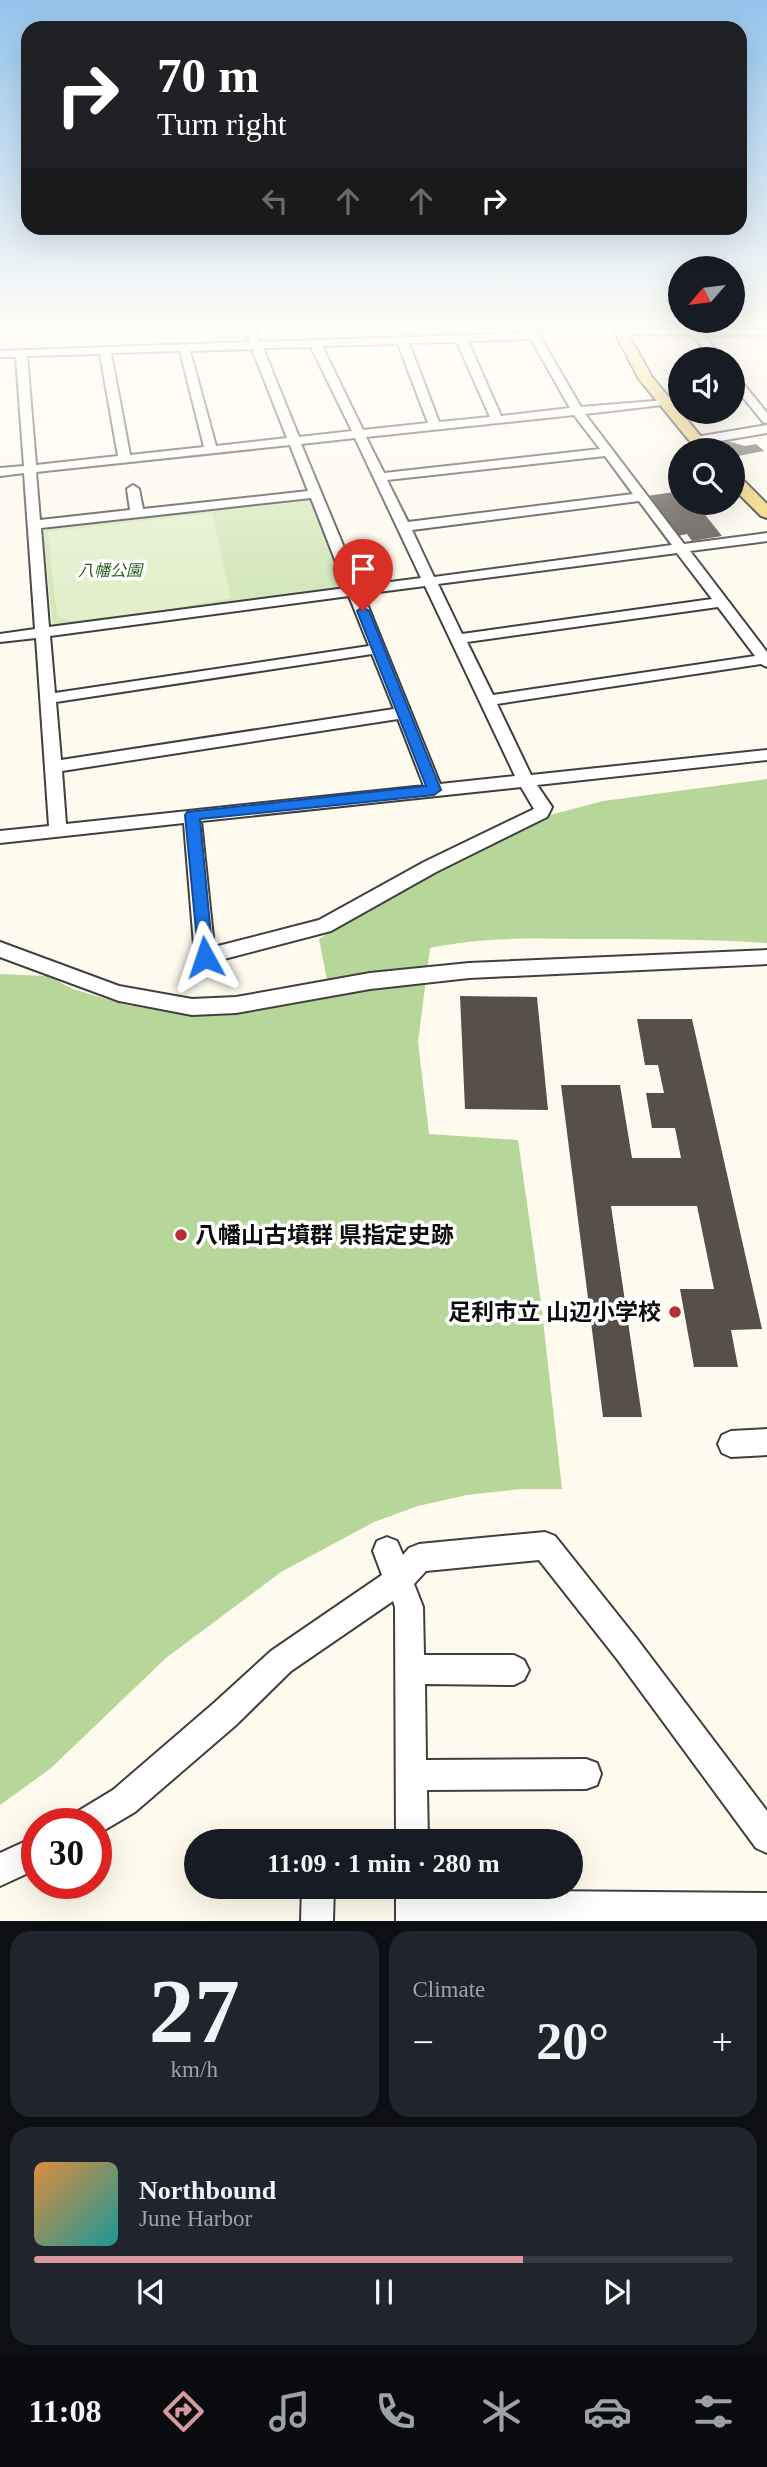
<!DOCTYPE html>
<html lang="en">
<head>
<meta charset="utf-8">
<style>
	body { margin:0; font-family:"Times New Roman","Noto Sans JP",serif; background:#20242c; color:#f1f3f6; height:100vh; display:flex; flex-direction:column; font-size:26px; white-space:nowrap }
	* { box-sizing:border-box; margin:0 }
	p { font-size:23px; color:#9ea1a6 }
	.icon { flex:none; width:38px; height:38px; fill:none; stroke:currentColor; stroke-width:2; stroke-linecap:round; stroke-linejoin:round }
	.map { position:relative; height:1921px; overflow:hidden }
	.sheet { display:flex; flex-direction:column; gap:10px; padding:10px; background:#0d0f14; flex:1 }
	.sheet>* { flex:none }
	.hud { position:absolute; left:21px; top:21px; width:726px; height:214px; border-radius:21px; box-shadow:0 7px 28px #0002; background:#202124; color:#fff; overflow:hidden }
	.needle { width:46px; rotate:242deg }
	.fabs { position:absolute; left:668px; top:256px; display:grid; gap:14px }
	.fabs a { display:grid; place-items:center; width:77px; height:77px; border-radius:50%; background:#171b24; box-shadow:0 7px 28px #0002; font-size:35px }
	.speed { position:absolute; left:21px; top:1808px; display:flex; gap:14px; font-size:35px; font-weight:700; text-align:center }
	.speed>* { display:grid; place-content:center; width:91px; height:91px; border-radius:50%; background:#171b24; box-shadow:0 7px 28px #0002; line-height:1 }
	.speed .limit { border:10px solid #d22; background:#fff; color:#111 }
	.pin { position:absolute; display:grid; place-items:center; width:60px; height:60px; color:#fff; margin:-72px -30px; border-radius:50% 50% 50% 0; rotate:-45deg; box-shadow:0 0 7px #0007 }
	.pin .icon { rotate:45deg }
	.me { position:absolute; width:77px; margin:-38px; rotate:355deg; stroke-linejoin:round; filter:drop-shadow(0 0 5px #0008) }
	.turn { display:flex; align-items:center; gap:24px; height:147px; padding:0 21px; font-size:32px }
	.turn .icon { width:91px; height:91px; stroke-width:2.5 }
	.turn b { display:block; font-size:49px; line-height:60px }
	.lanes { display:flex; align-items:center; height:66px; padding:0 21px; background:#0003; justify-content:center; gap:35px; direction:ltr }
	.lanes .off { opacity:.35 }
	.big { font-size:52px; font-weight:700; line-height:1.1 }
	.sheet .card { flex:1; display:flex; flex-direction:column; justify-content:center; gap:10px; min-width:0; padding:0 24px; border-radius:21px; background:#20242c }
	.sheet .dial { align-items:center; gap:0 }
	.dial b { font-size:91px; line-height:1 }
	.song { display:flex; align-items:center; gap:21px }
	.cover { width:84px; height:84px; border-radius:10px; background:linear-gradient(135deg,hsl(30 70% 55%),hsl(180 70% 35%)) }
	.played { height:7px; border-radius:4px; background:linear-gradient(90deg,#d7999e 70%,#363941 70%) }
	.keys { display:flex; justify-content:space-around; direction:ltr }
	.heat { display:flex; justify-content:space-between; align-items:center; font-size:38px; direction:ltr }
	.sheet .tiles { flex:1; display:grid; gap:10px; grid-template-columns:1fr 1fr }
	.card:last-child { grid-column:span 2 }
	.trip { position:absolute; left:184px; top:1829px; width:399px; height:70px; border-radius:35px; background:#171b24; box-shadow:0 7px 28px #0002; font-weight:700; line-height:70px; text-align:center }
	.menu { display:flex; height:112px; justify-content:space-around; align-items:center; background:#090b0e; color:#9ea1a6 }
	.menu .icon { width:49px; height:49px }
	.menu .selected { color:#d7999e }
	.menu b { font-size:32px; color:#f1f3f6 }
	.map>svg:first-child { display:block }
	.green { fill:#d2e7ba }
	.forest { fill:#b6d799 }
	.pitch { fill:#e3efcb }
	.building { fill:#564f4a }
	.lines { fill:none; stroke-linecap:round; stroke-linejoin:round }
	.minor-casing { stroke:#404040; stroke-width:4 }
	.major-casing { stroke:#1e1e1e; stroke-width:4 }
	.minor { fill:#fff; fill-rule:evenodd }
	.major { fill:#f3d06a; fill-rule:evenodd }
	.route { fill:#1a73e8; stroke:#114b97; stroke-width:2 }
	.poi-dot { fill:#b82b33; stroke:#fff; stroke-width:2.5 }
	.labels { text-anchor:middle; stroke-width:7; stroke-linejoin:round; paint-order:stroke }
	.far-park-label { font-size:16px; font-style:italic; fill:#2f6220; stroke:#fff }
	.near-poi-label { font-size:23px; font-weight:bold; fill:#0d0d0d; stroke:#fff; text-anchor:start }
</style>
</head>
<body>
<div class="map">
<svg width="767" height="1921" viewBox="0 0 767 1921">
	<rect width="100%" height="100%" fill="#fefbee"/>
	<!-- green -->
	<path class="green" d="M302,498L312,501L344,584L338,590L61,626L52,623L43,531L51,528Z"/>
	<!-- forest -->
	<path class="forest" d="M767,779V943C706,939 646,939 585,939C532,938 481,937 430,948L418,1042L429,1134L518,1140L541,1302L562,1489H521L467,1495L418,1506L374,1522L281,1572L166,1658L50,1769L0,1805V974L48,976L73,989L126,1005L172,1012H223L330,995L319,939L382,900L524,824L550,815L603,801Z"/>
	<!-- pitch -->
	<path class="pitch" d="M212,513L231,598L159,611L71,621L57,616L48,532Z"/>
	<!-- building -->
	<g class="building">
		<path d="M537,325H600L603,330L540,332Z"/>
		<path d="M642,325H686L687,328H643Z"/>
		<path d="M727,441L745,446L756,444L764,451L733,457V450H723L716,446L718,442Z"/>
		<path d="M681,491V502H695L722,536L692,541L687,534L678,536L647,496Z"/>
		<path d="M460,996L537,997L548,1110L465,1109Z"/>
		<path d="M637,1019H692L762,1329L731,1330L738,1367H694L680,1289H714L697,1206H611L642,1417H603L561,1085H620L632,1158H681L675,1128H652L646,1093H664L658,1065H645Z"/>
	</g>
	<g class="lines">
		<defs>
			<g id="minor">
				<path d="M243,325H253L260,342L528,333L524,326L533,325L581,407L666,400V404L662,405L585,414L684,544L767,533V541L690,551L767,652V667L761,664L497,704L531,775L767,750V760L537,785L552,807L547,817L436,872L331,931L205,964L198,962L195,957L184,823L0,843V831L49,826L36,638L0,642V634L35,629L24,473L0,476V468L24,466L16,357H0V351L250,342ZM531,339L570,408L501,416L468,341ZM457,342L490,417L439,422L409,343ZM398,344L428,423L363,430L322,346ZM311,347L352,431L299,437L263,348ZM252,349L287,438L216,446L190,351ZM180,351L204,447L130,455L111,353ZM100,354L118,456L36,465L27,356ZM574,415L600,449L384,473L366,437ZM355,438L421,578L360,586L301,444ZM290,445L308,491L143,509L139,489L133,485L127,489L130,510L40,520L36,472ZM605,456L633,494L408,522L387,480ZM311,498L346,588L49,627L41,528ZM639,501L672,545L434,577L412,530ZM677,553L712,599L462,634L438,584ZM425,586L515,776L440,784L363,594ZM349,596L369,646L55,693L50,636ZM718,607L755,656L493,695L467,642ZM372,654L394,709L61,760L56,702ZM398,719L424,786L66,824L62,771ZM521,787L534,809L424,862L319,920L214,947L201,821Z"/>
				<path d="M621,329H767V335H704L723,359H712L693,335L617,334L616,332Z"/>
				<path d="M733,375L737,376L767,413V423L763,422L733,385Z"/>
				<path d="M767,425V433L696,445L690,441L696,437Z"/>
				<path d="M0,942L119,986L192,999L236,997L370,973L469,963L767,950V964L469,978L370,989L236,1013L192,1015L119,1001L0,957Z"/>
				<path d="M767,1429V1455L731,1457L722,1453L718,1444L722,1435L731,1431Z"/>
				<path d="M545,1532L555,1536L637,1639L767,1811V1853L756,1848L617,1659L539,1560L426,1571L414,1584L423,1607L424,1655H514L524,1660L529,1670L524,1680L514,1685L425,1684L426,1760L586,1759L597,1763L601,1774L597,1785L586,1789L427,1790L428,1841H396L395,1607L393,1601L291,1671L236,1725L135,1812L96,1835V1824H70L75,1813L113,1790L214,1703L271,1651L382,1575L373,1551L377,1541L387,1537L397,1541L403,1555L409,1548L419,1544Z"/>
				<path d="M37,1836V1869L0,1886V1853Z"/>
				<path d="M302,1886H334L333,1921H301Z"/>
				<path d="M396,1886H428V1890L767,1893V1921H396Z"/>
			</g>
			<g id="major">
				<path d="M611,325H623L652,377L712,450H697L639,379Z"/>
				<path d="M733,474L739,476L767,504V518L761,516L733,488Z"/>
			</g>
		</defs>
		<!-- minor casing -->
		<use href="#minor" class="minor-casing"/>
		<!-- major casing -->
		<use href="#major" class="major-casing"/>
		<!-- minor -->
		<use href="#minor" class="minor"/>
		<!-- major -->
		<use href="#major" class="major"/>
	</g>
	<!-- sky -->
	<linearGradient id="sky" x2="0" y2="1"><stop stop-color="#93c4ec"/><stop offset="0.55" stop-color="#fffdf7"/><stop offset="1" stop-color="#fffdf7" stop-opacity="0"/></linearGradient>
	<rect width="767" height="594" fill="url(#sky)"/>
	<!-- route -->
	<path class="route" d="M363,607L369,611L441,790L434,795L200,819L213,957L210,962H199L185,815L187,812L426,786L357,611Z"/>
	<!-- markers -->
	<g class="poi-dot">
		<circle cx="181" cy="1235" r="7"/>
		<circle cx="675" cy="1312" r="7"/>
	</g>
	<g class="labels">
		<!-- far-park labels -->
		<g class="far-park-label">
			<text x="110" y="576">八幡公園</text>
		</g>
		<!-- near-poi labels -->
		<g class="near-poi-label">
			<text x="195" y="1243">八幡山古墳群 県指定史跡</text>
			<text x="661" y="1320" text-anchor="end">足利市立 山辺小学校</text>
		</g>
	</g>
</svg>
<div class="fabs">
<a><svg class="needle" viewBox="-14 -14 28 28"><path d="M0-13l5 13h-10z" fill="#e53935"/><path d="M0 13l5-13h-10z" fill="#9ea1a6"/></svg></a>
<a><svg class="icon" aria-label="sound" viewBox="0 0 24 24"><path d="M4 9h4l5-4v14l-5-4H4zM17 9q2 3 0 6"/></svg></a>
<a><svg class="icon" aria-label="search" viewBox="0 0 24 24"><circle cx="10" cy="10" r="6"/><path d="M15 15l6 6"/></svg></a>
</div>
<div class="speed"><div class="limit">30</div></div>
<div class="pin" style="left:363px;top:611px;background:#d93025"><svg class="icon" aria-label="arrive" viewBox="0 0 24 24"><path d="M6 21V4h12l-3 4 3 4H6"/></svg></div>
<svg class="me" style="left:205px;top:957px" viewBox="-20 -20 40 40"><path d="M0-17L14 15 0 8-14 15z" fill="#1a73e8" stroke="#fff" stroke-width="4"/></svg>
<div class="trip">11:09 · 1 min · 280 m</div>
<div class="hud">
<div class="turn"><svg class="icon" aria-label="right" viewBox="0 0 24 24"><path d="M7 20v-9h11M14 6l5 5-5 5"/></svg><div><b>70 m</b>Turn right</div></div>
<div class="lanes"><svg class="icon off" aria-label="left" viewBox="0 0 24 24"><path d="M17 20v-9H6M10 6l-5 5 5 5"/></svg><svg class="icon off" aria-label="ahead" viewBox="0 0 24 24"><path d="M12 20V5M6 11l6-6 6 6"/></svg><svg class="icon off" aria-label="ahead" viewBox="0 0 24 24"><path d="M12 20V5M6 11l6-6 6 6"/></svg><svg class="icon" aria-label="right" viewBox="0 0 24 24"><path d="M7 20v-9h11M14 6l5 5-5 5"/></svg></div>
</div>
</div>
<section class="sheet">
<div class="tiles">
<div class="card dial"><b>27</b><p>km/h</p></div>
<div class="card"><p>Climate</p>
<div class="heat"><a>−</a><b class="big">20°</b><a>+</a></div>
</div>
<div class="card">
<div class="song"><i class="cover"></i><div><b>Northbound</b><p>June Harbor</p></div></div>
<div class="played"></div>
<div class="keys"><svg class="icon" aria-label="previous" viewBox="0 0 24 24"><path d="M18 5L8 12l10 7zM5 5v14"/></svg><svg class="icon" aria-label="pause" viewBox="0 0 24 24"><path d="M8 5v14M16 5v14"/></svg><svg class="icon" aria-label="next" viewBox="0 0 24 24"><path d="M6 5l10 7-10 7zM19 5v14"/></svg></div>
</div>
</div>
</section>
<nav class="menu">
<b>11:08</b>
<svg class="icon selected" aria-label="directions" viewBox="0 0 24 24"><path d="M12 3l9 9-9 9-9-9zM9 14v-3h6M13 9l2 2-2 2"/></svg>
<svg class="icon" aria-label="music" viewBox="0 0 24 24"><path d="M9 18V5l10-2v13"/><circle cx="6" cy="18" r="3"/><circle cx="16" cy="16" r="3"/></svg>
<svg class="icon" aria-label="phone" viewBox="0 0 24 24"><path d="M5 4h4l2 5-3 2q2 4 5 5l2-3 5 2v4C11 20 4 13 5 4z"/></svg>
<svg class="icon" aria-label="climate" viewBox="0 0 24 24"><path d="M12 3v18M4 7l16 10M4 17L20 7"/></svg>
<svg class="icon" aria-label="car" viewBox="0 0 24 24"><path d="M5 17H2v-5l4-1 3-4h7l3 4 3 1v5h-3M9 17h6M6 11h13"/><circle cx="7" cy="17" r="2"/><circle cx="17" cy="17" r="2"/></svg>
<svg class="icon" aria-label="filters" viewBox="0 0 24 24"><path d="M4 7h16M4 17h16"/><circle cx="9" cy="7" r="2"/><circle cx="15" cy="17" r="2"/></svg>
</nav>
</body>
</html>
